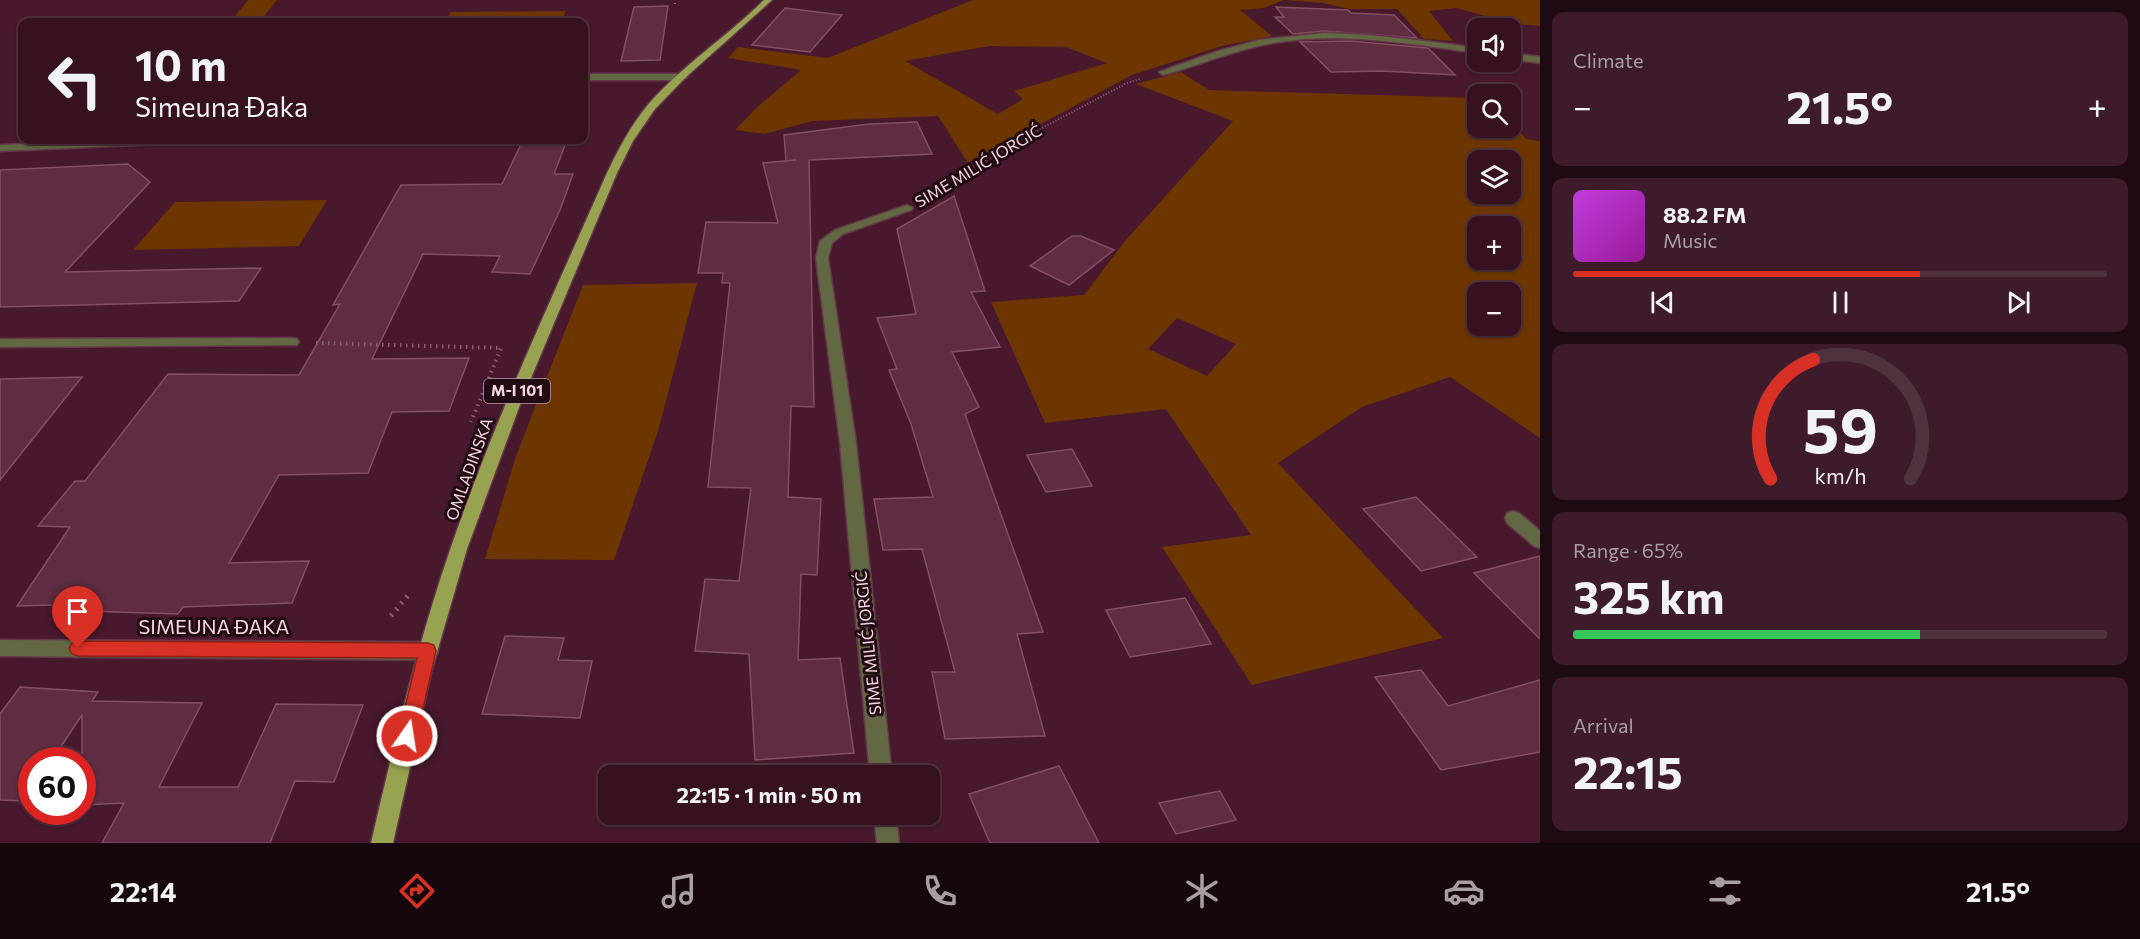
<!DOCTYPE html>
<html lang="en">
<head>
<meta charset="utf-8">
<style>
	body { margin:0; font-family:Commissioner,sans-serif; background:#3d1b2a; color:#f1f3f6; height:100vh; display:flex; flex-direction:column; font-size:22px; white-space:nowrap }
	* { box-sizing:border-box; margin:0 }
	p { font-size:20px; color:#aa9ea5 }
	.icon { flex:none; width:33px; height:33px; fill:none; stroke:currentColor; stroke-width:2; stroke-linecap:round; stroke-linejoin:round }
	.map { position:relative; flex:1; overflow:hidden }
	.details { display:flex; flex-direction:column; gap:12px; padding:12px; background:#1e0a12; width:600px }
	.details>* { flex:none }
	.guide { position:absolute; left:18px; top:18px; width:570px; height:126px; border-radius:12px; box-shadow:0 2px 4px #0004,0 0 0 2px #50323f; background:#361221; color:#f1f3f6; overflow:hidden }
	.tools { position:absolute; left:1467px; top:18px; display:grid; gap:12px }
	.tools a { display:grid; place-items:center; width:54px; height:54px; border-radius:12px; background:#361221; box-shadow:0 2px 4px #0004,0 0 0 2px #50323f; font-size:30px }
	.speed { position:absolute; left:18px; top:747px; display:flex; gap:12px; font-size:30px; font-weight:700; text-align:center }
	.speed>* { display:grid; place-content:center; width:78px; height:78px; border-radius:50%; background:#361221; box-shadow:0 2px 4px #0004,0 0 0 2px #50323f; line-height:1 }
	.speed .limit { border:9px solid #d22; background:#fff; color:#111 }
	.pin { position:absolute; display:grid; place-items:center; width:51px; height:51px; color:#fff; margin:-62px -26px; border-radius:50% 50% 50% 0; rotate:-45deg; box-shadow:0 0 6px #0007 }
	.pin .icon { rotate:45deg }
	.me { position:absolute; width:66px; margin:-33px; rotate:13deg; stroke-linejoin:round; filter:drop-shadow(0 0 4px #0008) }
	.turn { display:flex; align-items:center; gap:21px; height:126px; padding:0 18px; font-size:27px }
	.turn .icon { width:78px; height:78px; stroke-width:2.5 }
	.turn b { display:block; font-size:42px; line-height:51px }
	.big { font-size:45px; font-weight:700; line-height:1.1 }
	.details .widget { flex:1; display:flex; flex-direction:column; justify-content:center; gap:9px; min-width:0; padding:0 21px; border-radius:12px; background:#3d1b2a }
	.details .dial { align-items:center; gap:0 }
	.dial svg { height:156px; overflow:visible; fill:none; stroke:#50323f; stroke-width:7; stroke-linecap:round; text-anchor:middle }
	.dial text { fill:#f1f3f6; stroke:none }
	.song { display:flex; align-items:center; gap:18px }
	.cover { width:72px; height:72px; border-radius:9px; background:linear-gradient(135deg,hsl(290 70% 55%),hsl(300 70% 35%)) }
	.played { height:6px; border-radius:3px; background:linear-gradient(90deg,#d93025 65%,#50323f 65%) }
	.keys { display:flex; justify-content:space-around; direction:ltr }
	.heat { display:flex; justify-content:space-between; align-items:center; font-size:33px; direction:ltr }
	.charge { height:9px; border-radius:4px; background:linear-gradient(90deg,#34c759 65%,#50323f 0) }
	.trip { position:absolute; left:598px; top:765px; width:342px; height:60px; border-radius:12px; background:#361221; box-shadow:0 2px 4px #0004,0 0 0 2px #50323f; font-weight:700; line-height:60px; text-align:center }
	.tabs { display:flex; height:96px; justify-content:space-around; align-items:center; background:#16070d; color:#aa9ea5 }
	.tabs .icon { width:42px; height:42px }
	.tabs .current { color:#d93025 }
	.tabs b { font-size:27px; color:#f1f3f6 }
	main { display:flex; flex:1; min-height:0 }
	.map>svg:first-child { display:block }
	.green { fill:#6d3600; fill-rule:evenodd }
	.building { fill:#5f2c41; stroke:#844e63; stroke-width:1.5 }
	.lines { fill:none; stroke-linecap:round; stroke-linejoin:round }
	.lane-casing { stroke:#643749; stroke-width:3 }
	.street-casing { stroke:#643749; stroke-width:3 }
	.primary-casing { stroke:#643749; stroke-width:3 }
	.path-far3 { stroke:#895f70; stroke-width:2; stroke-dasharray:1 2; stroke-linecap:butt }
	.path-far2 { stroke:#895f70; stroke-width:3; stroke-dasharray:1.5 4; stroke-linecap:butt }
	.path-far1 { stroke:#895f70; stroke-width:4; stroke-dasharray:1.5 4.5; stroke-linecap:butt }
	.path { stroke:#895f70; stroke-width:5; stroke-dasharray:2 6; stroke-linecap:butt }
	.lane { fill:#626842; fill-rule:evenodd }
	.street { fill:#626842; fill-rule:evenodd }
	.primary { fill:#97a351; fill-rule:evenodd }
	.route { fill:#d93025; stroke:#8d1f18; stroke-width:1.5 }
	.labels { text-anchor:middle; stroke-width:6; stroke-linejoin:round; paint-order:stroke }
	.shield { fill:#210c14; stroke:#b89aa4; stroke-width:1.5 }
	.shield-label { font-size:15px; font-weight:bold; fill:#f8d7e2 }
	.street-label { font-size:16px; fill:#f8d7e2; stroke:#210c14 }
	.near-street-label { font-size:20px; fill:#f8d7e2; stroke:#210c14 }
</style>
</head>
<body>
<main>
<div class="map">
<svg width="1540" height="843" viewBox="0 0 1540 843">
	<rect width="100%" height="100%" fill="#48182c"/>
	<!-- green -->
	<g class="green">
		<path d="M248,0H277L261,20L230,22Z"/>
		<path d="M973,0H1540V26L1514,24L1456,8L1429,11L1453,41L1424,39L1397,9H1349L1323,3L1284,0L1264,8L1240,10L1272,36L1222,46L1132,75L968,163L938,116L812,121L765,134L735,130L755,109L801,70L728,58L738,47L828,58ZM989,46L1066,47L1107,63L1014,91L1023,99L998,114L905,61Z"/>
		<path d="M566,11L561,22H444L451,12Z"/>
		<path d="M1181,72L1209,90L1477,98L1478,128H1510L1511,122L1526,139L1540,141V438L1450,377L1362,407L1278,463L1443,638L1252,685L1162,547L1251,535L1166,409L1045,423L991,302L1084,295L1125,241L1233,121L1136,84ZM1510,160V194H1478V160ZM1478,226H1510V260H1478ZM1478,292H1510V326H1478ZM1177,318L1236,344L1207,376L1148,349Z"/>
		<path d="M327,200L299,246L133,250L175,202Z"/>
		<path d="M697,283L658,431L614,560L485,559L516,456L583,285Z"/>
	</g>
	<!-- building -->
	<g class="building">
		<path d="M668,6L660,60L621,61L634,7Z"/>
		<path d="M1276,7L1348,10L1351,13L1394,15L1417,38L1324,31L1293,34L1275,17H1284Z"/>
		<path d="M785,8L842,15L810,52L752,45Z"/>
		<path d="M1350,41L1428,48L1455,75L1382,71L1331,72L1300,42Z"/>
		<path d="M917,122L932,154L809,160L814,407L791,406L788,497L821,499L817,575L801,574L798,660L840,658L854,753L755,760L749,654L695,651L705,579L739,581L751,488L708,487L730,283H722L723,273H698L706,222L778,223L763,163L796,160L786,161L784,135L869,124Z"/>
		<path d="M523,140H567L554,174H573L560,210L530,274L492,272L500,256L423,254L372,359L469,358L449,411L392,412L368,473L279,475L229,563L309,561L292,603L183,607L178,614L85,611L90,604L17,606L70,527L38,526L75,481H85L168,374L299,375L340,304L333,305L401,185L502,184Z"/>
		<path d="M128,164L150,182L65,272L261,268L239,301L0,307V170Z"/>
		<path d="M954,196L985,291L971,292L1000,347L952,352L979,407L965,414L1043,632L1017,634L1045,736L945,739L932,672H955L922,549L883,550L874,499L933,497L911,424L889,370L897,369L877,318L916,314L897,229Z"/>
		<path d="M1072,236H1081L1114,250L1069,285L1030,266Z"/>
		<path d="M82,377L0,480V379Z"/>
		<path d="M1072,449L1092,486L1046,492L1027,455Z"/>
		<path d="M1416,497L1477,557L1421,571L1363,509Z"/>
		<path d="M1540,556V639L1474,573Z"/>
		<path d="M1185,598L1211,644L1130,657L1106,610Z"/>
		<path d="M505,636L564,638L558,660L592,661L580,718L482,714Z"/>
		<path d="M1421,670L1448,706L1540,680V752L1441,770L1375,677Z"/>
		<path d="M20,687L98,692L92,701L202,703L159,787H238L276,704L363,705L334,782L295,781L270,843H102L124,803L82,805V715L52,760H32V792L25,801L0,800V714Z"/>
		<path d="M1059,766L1099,843H990L969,794Z"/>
		<path d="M1220,791L1236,820L1176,834L1159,803Z"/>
	</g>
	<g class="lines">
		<defs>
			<path id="lane" d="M292,338L297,339L299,342L297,345L0,347V339Z"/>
			<g id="street">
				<path d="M1324,33C1375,34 1426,41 1478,48V53C1410,44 1341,31 1273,43C1235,49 1200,65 1163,75L1159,72L1215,52L1259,40Z"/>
				<path d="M1510,53L1540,57V63L1510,59Z"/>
				<path d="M584,74H683L687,77L683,80H584Z"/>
				<path d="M126,140H189L184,143L0,151V145Z"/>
				<path d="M907,205L913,208L911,210L843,234L832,243L828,258L856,443L892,776H870L840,443L816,258L820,241L835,230Z"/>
				<path d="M1513,511L1519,513L1540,531V548L1534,546L1507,523L1505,518L1507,513Z"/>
				<path d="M0,640L428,642L435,645L438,651L435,657L428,660L0,656Z"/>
				<path d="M874,814H896L899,843H877Z"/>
			</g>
			<path id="primary" d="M764,0H772L686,77L655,109L633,141L617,173L521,402L467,549L431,673L393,843H371C394,744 417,646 450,550C494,421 552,298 607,173C618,150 630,127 647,106C681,66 727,37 764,0Z"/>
		</defs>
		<!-- lane casing -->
		<use href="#lane" class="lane-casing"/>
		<!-- street casing -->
		<use href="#street" class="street-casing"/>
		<!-- primary casing -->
		<use href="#primary" class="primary-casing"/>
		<!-- path-far3 -->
		<g class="path-far3">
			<path d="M675,3V6"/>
			<path d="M1029,135L1127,83L1140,79"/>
		</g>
		<!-- path-far2 -->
		<path class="path-far2" d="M930,197L992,155L1032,134"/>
		<!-- path-far1 -->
		<path class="path-far1" d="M316,343L501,348L471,422"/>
		<!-- path -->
		<path class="path" d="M391,616L410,593"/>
		<!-- lane -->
		<use href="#lane" class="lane"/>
		<!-- street -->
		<use href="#street" class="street"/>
		<!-- primary -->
		<use href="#primary" class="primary"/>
	</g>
	<!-- route -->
	<path class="route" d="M78,641L428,643L434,645L436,651L417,736L414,742L407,745L401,742L398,736L417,658L78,656L72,654L69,648L72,643Z"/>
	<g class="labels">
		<!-- shield labels -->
		<rect class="shield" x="484" y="379" width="66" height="24" rx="4.5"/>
		<g class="shield-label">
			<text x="517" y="396">M-I 101</text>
		</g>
		<!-- street labels -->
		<g class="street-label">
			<text transform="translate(978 166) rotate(-31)" y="6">SIME MILIĆ JORGIĆ</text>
			<text transform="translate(469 469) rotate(-70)" y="6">OMLADINSKA</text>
			<text transform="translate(868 643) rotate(-96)" y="6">SIME MILIĆ JORGIĆ</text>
		</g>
		<!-- near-street labels -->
		<g class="near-street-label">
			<text x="214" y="634">SIMEUNA ĐAKA</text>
		</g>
	</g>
</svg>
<div class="tools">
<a><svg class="icon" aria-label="sound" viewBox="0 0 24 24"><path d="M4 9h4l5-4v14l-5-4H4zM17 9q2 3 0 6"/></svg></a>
<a><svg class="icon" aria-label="search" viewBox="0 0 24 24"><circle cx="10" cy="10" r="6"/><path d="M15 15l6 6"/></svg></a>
<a><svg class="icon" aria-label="layers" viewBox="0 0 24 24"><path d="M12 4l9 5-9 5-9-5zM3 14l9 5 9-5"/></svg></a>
<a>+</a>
<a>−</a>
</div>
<div class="speed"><div class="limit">60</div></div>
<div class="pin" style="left:78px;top:648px;background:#d93025"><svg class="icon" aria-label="arrive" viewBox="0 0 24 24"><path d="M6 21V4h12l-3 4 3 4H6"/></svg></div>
<svg class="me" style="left:407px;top:736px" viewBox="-20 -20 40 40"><circle r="17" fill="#d93025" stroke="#fff" stroke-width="3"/><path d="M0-11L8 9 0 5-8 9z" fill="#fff"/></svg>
<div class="trip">22:15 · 1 min · 50 m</div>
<div class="guide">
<div class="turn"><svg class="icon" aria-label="left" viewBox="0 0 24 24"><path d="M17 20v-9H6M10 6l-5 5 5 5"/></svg><div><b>10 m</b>Simeuna Đaka</div></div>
</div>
</div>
<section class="details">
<div class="widget"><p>Climate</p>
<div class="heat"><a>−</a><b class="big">21.5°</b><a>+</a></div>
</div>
<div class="widget">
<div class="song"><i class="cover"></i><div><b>88.2 FM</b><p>Music</p></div></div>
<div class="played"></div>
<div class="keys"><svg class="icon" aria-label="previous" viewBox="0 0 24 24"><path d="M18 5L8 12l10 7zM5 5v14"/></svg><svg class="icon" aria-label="pause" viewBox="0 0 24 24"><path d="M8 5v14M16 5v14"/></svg><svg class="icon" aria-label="next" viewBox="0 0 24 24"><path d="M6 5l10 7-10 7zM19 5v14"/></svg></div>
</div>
<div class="widget dial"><svg viewBox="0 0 100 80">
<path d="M14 69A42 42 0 1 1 86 69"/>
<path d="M14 69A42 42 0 0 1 36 8" stroke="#d93025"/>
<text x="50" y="56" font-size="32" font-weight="700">59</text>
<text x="50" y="72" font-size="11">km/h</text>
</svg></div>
<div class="widget"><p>Range · 65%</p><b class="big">325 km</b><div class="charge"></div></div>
<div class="widget"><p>Arrival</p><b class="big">22:15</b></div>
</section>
</main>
<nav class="tabs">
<b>22:14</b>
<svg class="icon current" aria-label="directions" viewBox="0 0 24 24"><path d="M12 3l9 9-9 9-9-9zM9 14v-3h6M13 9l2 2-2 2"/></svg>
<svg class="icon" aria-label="music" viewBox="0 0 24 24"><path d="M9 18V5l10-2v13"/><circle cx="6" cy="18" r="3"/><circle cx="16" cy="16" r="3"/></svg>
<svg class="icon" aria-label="phone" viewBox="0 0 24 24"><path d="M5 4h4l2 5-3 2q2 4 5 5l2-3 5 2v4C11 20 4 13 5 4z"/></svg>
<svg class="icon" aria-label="climate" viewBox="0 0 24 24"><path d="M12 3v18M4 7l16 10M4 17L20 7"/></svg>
<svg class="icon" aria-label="car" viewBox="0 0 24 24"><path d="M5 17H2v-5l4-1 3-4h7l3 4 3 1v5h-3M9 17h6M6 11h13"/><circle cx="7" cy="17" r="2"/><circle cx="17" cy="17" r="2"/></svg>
<svg class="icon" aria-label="filters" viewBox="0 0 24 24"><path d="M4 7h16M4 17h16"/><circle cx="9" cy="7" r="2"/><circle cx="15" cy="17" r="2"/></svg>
<b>21.5°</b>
</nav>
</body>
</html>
